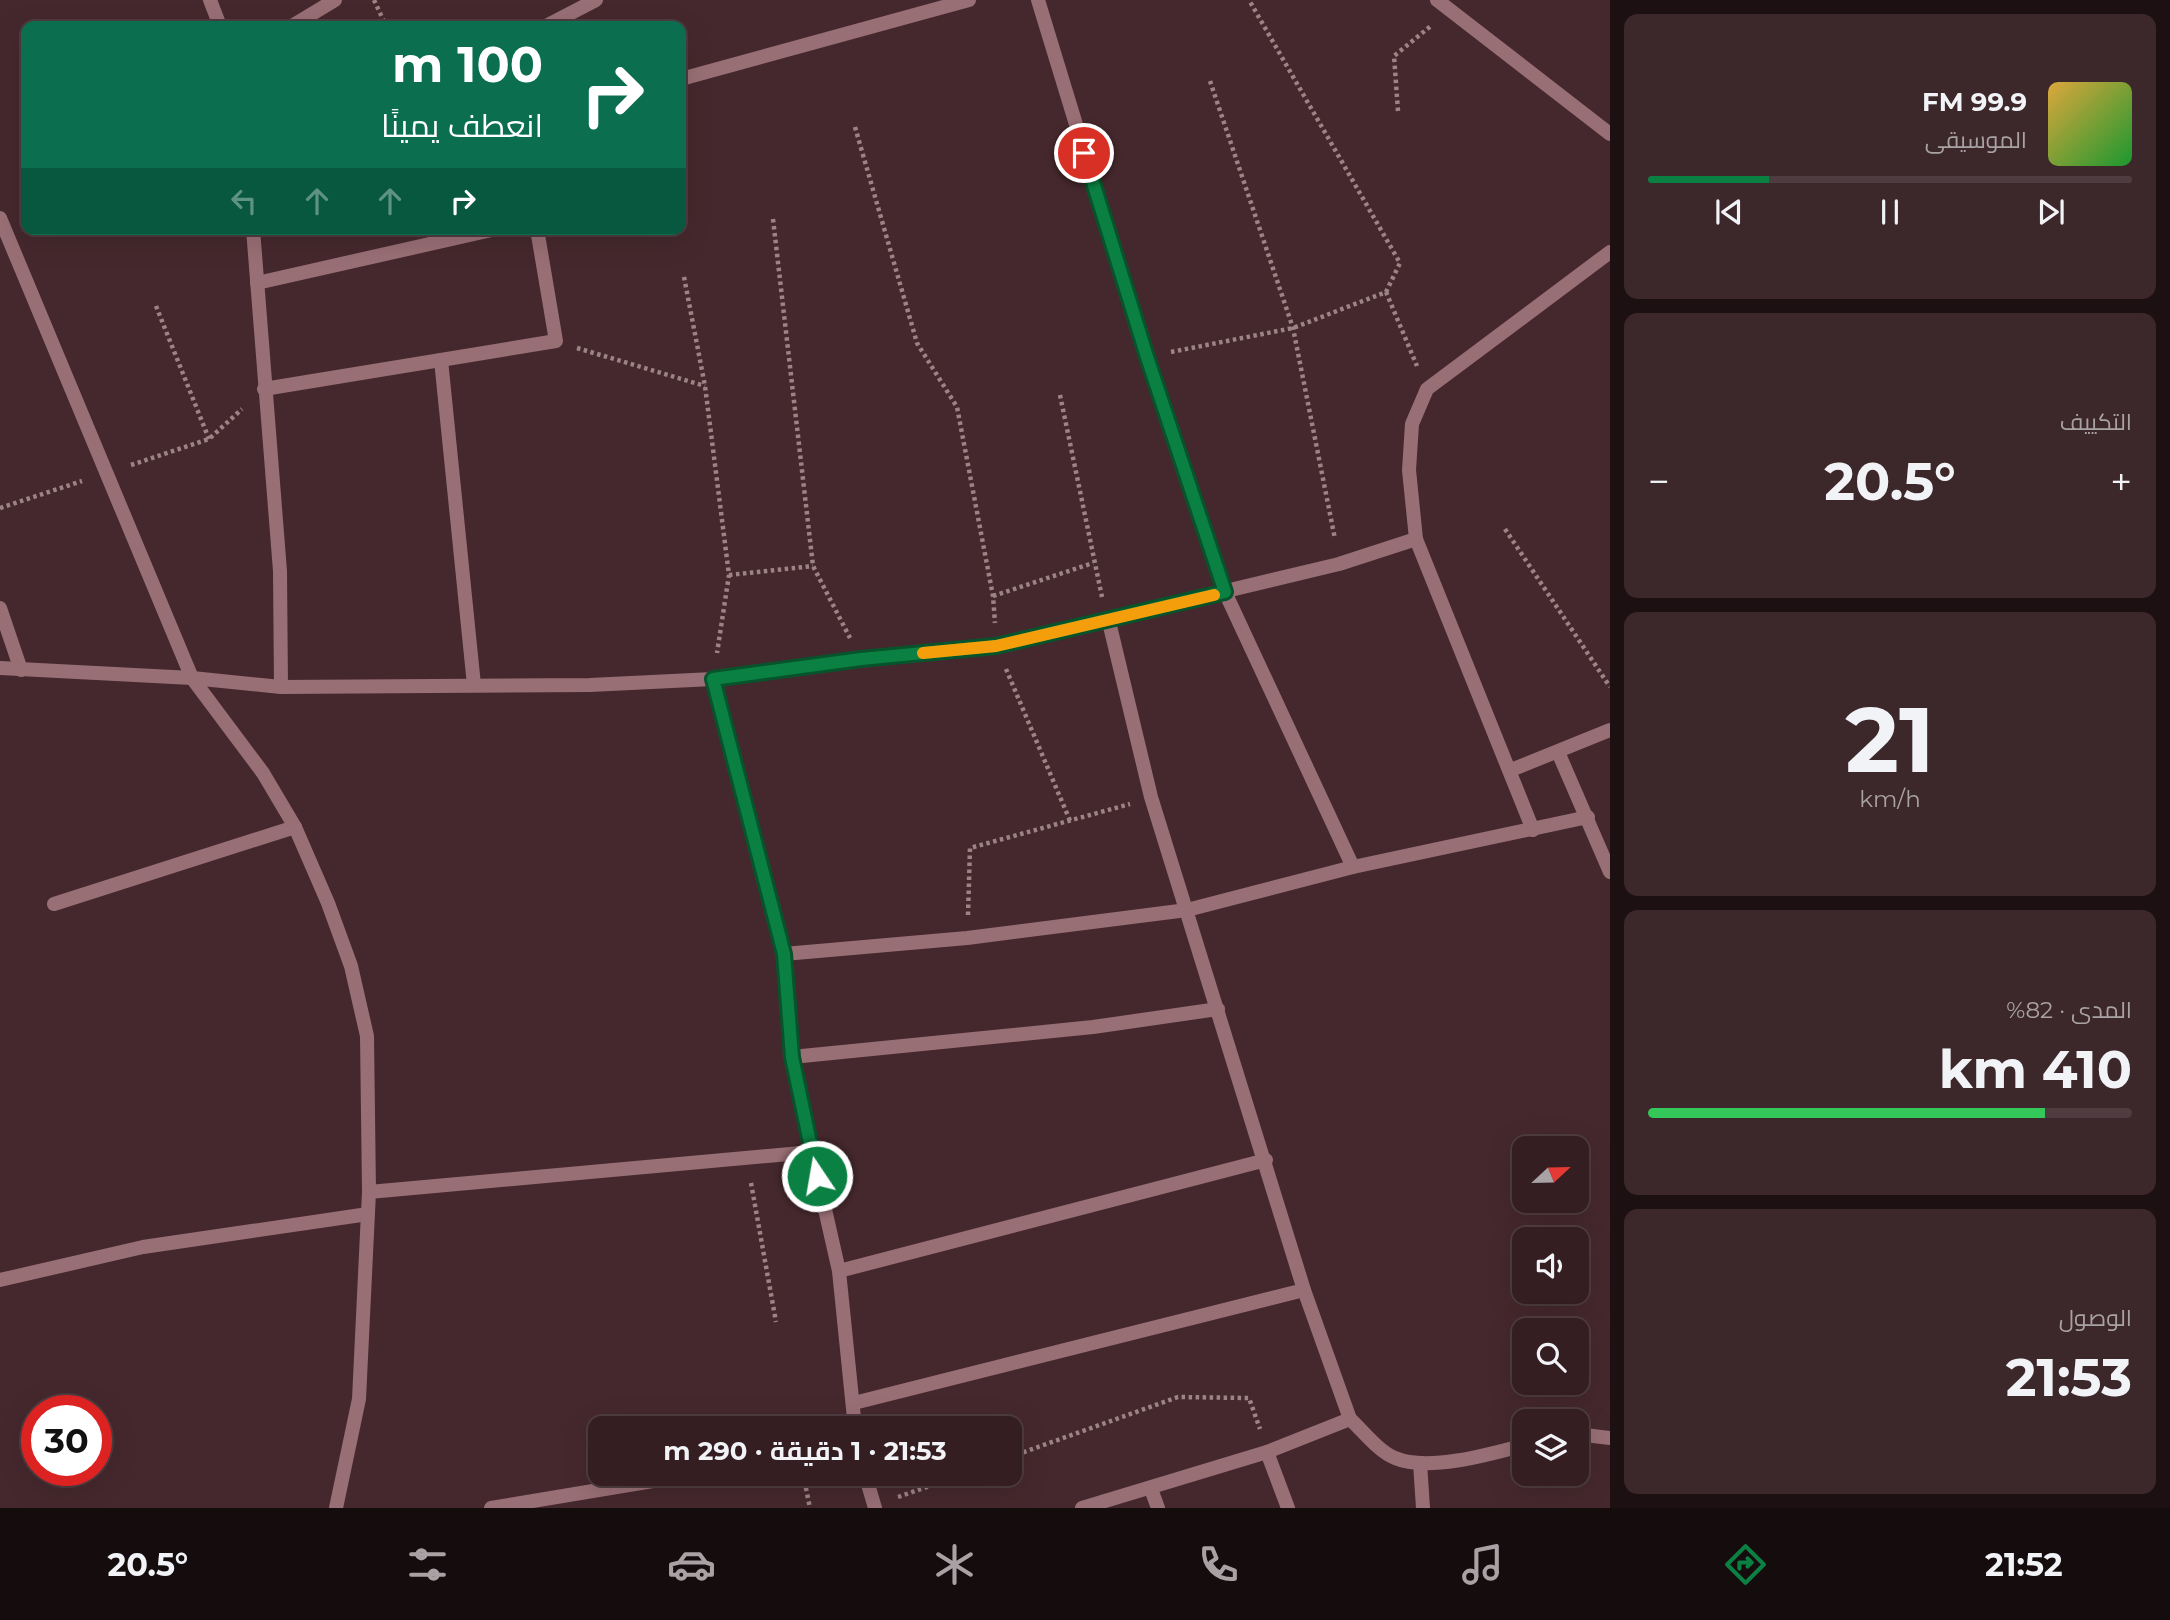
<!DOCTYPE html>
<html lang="ar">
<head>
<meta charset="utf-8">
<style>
	body { margin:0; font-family:Montserrat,Cairo,sans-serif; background:#3c272a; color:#f1f3f6; direction:rtl; height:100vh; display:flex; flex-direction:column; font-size:26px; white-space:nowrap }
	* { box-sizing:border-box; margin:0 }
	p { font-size:23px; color:#a9a2a5 }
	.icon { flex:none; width:38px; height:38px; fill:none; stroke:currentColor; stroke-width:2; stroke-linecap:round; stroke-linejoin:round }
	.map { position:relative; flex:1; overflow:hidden; direction:ltr }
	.drawer { display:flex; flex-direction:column; gap:14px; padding:14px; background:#1d1013; width:560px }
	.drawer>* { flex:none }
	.banner { position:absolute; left:21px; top:21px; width:665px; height:214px; border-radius:14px; box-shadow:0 7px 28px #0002,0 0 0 2px #4e3c40; direction:rtl; background:#0b6e4f; color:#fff; overflow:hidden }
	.needle { width:46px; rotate:68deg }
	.buttons { position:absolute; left:1512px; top:1136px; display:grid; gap:14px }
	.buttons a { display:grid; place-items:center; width:77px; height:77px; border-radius:14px; background:#341e22; box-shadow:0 7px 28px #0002,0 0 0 2px #4e3c40; font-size:35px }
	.speed { position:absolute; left:21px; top:1395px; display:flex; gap:14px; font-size:35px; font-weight:700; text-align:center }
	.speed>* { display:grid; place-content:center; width:91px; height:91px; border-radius:50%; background:#341e22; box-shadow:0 7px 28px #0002,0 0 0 2px #4e3c40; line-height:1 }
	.speed .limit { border:10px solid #d22; background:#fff; color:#111 }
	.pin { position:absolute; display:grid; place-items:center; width:60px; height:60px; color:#fff; margin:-30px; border:4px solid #fff; border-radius:50%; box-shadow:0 2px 7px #0007 }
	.me { position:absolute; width:77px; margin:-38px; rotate:348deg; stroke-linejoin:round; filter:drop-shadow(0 0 5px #0008) }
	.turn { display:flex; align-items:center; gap:24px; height:147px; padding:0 28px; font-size:32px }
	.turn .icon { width:91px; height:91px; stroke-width:2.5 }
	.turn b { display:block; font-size:49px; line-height:60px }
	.lanes { display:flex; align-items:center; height:66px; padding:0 28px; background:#0003; justify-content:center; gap:35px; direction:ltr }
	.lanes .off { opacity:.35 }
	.big { font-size:52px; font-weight:700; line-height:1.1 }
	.drawer .widget { flex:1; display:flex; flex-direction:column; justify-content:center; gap:10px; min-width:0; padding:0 24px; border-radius:14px; background:#3c272a }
	.drawer .dial { align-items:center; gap:0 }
	.dial b { font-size:91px; line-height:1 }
	.song { display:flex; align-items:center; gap:21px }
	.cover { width:84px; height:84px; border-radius:10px; background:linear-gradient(135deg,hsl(40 70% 55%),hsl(130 70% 35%)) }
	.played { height:7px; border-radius:4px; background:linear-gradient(90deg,#0b8043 25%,#4e3c40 25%) }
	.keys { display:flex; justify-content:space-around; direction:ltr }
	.heat { display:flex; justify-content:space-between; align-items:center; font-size:38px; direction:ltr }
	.charge { height:10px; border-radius:5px; background:linear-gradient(90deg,#34c759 82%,#4e3c40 0) }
	.trip { position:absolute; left:588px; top:1416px; width:434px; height:70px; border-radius:14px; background:#341e22; box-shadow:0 7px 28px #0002,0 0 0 2px #4e3c40; font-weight:700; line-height:70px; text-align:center; direction:rtl }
	.tabs { display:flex; height:112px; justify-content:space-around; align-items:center; background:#150c0e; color:#a9a2a5 }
	.tabs .icon { width:49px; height:49px }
	.tabs .current { color:#0b8043 }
	.tabs b { font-size:32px; color:#f1f3f6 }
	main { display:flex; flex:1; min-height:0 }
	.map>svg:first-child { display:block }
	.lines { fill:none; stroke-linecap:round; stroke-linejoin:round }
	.path { stroke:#9b8386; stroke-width:4.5; stroke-dasharray:3.5 3.5; stroke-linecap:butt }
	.minor { stroke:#986f75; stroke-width:14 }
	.route-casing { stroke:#07532c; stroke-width:18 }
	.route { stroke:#0b8043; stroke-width:12 }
	.slow { stroke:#f59e0b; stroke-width:12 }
</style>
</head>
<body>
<main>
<section class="drawer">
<div class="widget">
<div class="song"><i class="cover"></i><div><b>99.9 FM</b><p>الموسيقى</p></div></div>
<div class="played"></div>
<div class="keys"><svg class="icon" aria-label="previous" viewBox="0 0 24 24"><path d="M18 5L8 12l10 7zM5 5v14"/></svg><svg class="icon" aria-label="pause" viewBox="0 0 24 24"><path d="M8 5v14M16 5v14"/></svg><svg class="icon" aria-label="next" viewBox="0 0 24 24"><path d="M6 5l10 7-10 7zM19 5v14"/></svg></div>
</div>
<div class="widget"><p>التكييف</p>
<div class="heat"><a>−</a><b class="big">20.5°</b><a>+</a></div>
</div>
<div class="widget dial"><b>21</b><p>km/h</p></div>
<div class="widget"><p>المدى · 82%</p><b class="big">410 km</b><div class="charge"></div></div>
<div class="widget"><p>الوصول</p><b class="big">21:53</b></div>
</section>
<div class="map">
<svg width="1610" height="1508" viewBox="0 0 1610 1508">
	<rect width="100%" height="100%" fill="#45282d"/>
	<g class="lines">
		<!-- path -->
		<g class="path">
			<path d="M374,0L386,26"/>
			<path d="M1210,81L1293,328L1335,539"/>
			<path d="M1398,111L1394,56L1432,25"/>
			<path d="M855,127L917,343L957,407L993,596L995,623"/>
			<path d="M773,219L813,566L850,638"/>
			<path d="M684,277L705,386L729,575L717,653"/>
			<path d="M1386,292L1417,366"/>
			<path d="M156,306L209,439"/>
			<path d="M577,348L705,386"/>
			<path d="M1171,352L1293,328L1386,292L1400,263L1249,0"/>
			<path d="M1060,395L1102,597"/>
			<path d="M131,465L209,439L242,409"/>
			<path d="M0,508L82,481"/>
			<path d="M1505,529L1610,687"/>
			<path d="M729,575L813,566"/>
			<path d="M993,596L1093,563"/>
			<path d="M1006,669L1071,823"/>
			<path d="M968,915L970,848L1130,804"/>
			<path d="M751,1183L776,1322"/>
			<path d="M1010,1457L1178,1397L1249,1398L1260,1429"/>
			<path d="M803,1474L810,1508"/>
			<path d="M898,1497L964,1474"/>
		</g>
		<!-- minor -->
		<g class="minor">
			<path d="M210,0L220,26"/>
			<path d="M1038,0L1147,357L1225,592L1353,867"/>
			<path d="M1437,0L1610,134"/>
			<path d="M292,26L335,0"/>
			<path d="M546,26L596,0"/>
			<path d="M681,79L969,0"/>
			<path d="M0,218L192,678L263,773L295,827L328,903L351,966L367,1036L369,1192"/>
			<path d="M253,229L280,571L281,687"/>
			<path d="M257,283L496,229"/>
			<path d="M441,360L474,685"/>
			<path d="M264,389L556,341L537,229"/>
			<path d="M0,608L21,670"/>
			<path d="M0,668L192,678L281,687L590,685L713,679L861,659L996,646L1339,564L1416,539"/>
			<path d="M1558,752L1610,872"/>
			<path d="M1511,770L1610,730"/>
			<path d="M1533,830L1416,539L1409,470L1412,424L1427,389L1610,252"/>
			<path d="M54,904L295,827"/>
			<path d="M784,954L967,938L1187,910L1353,867L1588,817"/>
			<path d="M792,1057L1093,1027L1218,1009"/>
			<path d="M812,1152L839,1271"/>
			<path d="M0,1280L143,1247L368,1214"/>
			<path d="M854,1403L1304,1290"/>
			<path d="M1350,1419C1363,1431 1379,1452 1395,1458C1428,1472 1491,1454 1524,1445"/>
			<path d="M855,1428L839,1271L1266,1160"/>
			<path d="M1577,1434L1610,1438"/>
			<path d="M1267,1452L1288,1508"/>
			<path d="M1420,1463L1423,1508"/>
			<path d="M865,1474L875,1508"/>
			<path d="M1151,1489L1158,1508"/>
			<path d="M336,1508L359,1399L369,1192L812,1152L792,1057L784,954L713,679"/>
			<path d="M491,1508L695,1474"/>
			<path d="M1082,1508L1267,1452L1350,1419L1304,1290L1151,797L1109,622"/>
		</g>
	</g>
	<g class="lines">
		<defs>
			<path id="route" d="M817,1176L792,1057L784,954L713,679L861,659L996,646L1225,592L1147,357L1084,153"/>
		</defs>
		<!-- route casing -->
		<use href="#route" class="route-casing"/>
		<!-- route -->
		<use href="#route" class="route"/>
		<!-- slow -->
		<path class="slow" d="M923,653L996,646L1214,595"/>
	</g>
</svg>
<div class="buttons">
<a><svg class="needle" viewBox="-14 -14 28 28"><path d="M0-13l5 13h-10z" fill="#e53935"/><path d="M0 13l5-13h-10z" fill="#a9a2a5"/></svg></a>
<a><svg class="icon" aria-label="sound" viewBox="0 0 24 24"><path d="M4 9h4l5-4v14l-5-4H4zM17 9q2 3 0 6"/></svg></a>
<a><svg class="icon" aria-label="search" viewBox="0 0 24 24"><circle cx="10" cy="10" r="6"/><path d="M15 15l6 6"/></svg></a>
<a><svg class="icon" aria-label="layers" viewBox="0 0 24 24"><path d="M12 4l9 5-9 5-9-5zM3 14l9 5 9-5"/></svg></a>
</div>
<div class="speed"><div class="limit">30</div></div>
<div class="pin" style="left:1084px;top:153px;background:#d93025"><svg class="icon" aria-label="arrive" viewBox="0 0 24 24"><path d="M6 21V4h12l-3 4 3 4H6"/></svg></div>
<svg class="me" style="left:817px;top:1176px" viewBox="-20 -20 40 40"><circle r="17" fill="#0b8043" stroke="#fff" stroke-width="3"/><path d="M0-11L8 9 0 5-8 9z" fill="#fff"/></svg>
<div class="trip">21:53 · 1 دقيقة · 290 m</div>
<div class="banner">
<div class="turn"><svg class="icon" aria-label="right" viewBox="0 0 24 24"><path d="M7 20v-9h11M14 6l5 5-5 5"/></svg><div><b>100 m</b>انعطف يمينًا</div></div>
<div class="lanes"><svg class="icon off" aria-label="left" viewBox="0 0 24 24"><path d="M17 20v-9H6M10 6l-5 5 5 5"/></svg><svg class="icon off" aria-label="ahead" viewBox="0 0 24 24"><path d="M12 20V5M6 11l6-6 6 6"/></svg><svg class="icon off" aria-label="ahead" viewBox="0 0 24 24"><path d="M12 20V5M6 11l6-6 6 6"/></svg><svg class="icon" aria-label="right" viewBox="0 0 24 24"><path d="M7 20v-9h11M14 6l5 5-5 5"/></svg></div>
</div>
</div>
</main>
<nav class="tabs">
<b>21:52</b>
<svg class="icon current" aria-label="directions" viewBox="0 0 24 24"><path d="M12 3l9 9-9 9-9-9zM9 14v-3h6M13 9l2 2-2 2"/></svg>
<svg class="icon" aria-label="music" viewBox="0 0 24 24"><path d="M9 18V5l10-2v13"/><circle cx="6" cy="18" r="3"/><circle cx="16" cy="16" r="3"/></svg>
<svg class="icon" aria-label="phone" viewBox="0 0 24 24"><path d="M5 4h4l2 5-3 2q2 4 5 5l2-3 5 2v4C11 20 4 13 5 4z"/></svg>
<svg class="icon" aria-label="climate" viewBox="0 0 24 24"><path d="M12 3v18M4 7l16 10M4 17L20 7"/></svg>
<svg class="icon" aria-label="car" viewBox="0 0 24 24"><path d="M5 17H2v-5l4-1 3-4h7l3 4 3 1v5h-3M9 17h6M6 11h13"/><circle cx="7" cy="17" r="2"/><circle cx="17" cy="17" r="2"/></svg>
<svg class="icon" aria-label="filters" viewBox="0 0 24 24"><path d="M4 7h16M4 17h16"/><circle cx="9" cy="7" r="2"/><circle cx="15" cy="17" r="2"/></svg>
<b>20.5°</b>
</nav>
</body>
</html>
